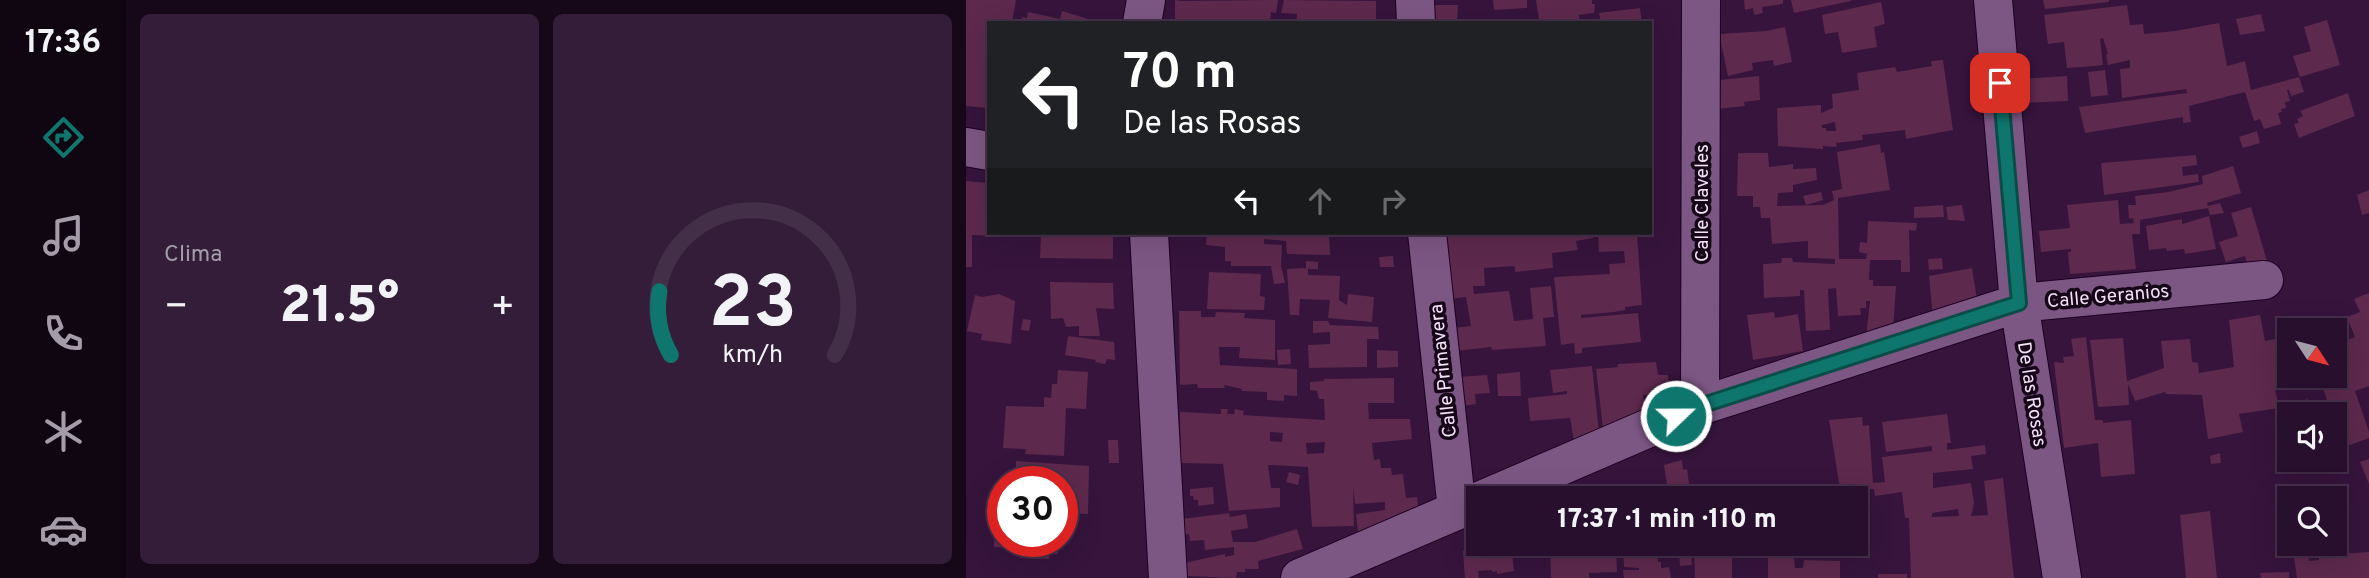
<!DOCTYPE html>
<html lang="es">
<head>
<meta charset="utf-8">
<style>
	body { margin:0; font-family:Overpass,sans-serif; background:#341d39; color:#f1f3f6; height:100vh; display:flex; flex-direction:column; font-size:26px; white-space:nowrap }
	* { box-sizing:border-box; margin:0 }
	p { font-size:23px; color:#a59caa }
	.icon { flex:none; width:38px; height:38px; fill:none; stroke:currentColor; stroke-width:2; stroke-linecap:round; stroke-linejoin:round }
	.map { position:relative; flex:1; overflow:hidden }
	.panel { display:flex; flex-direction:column; gap:14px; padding:14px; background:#160819; width:840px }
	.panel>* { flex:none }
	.hud { position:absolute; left:21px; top:21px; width:665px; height:214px; border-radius:0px; box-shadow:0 7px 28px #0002,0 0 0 2px #442f49; background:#202124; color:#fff; overflow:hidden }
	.needle { width:46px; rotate:126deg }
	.fabs { position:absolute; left:1311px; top:318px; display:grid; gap:14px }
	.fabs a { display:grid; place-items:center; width:70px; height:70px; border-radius:0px; background:#280f2d; box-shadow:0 7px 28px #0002,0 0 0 2px #442f49; font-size:35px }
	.speed { position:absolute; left:21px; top:466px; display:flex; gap:14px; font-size:35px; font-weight:700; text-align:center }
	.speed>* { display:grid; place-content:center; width:91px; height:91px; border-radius:50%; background:#280f2d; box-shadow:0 7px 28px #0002,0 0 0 2px #442f49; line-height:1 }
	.speed .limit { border:10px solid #d22; background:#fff; color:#111 }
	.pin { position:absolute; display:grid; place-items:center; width:60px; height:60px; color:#fff; margin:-30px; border-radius:14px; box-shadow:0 4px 10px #0006 }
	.me { position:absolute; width:77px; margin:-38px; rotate:68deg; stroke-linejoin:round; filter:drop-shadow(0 0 5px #0008) }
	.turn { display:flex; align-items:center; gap:24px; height:147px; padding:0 21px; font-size:32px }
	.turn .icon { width:91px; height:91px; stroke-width:2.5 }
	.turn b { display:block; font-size:49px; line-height:60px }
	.lanes { display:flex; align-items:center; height:66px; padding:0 21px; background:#0003; justify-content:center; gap:35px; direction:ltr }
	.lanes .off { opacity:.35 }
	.big { font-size:52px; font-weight:800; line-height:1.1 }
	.panel .widget { flex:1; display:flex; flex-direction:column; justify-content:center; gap:10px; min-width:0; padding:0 24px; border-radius:10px; background:#341d39 }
	.panel .dial { align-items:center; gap:0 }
	.dial svg { height:182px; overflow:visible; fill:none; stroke:#442f49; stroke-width:7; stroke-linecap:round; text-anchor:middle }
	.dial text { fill:#f1f3f6; stroke:none }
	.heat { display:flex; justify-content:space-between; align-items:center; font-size:38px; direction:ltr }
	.panel .tiles { flex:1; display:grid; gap:14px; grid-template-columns:repeat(2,1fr) }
	.trip { position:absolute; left:500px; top:486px; width:402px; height:70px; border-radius:0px; background:#280f2d; box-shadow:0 7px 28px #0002,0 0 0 2px #442f49; font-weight:800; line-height:70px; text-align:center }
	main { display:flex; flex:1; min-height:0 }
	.tab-bar { display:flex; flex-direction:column; width:126px; justify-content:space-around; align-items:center; background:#100612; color:#a59caa }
	.tab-bar .icon { width:49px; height:49px }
	.tab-bar .current { color:#0f766e }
	.tab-bar b { font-size:32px; color:#f1f3f6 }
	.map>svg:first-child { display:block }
	.building { fill:#5d294d; fill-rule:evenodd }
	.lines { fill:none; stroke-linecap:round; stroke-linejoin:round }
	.minor-casing { stroke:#1c0022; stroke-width:40 }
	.minor { stroke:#7d5784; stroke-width:38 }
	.route-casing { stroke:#0a4d48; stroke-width:18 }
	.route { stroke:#0f766e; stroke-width:12 }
	.labels { text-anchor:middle; stroke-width:7; stroke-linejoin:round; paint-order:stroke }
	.street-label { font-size:19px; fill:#f5e0f9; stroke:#160718 }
</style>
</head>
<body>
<main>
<nav class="tab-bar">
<b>17:36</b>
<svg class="icon current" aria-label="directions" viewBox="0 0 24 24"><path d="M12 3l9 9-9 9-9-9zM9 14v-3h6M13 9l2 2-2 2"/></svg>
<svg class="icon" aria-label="music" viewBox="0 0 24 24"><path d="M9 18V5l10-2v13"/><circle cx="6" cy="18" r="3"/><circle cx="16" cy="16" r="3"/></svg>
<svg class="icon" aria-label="phone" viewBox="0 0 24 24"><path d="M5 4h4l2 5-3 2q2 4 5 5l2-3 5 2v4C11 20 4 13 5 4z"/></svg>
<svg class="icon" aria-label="climate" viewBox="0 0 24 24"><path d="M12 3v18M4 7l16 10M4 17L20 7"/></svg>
<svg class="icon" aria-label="car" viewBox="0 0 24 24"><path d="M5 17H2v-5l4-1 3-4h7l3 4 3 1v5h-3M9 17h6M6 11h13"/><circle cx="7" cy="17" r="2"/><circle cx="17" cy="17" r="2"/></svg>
</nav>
<section class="panel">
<div class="tiles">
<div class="widget"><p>Clima</p>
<div class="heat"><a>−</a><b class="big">21.5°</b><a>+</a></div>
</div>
<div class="widget dial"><svg viewBox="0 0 100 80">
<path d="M14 69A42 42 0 1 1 86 69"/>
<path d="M14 69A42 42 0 0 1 9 41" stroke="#0f766e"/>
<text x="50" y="56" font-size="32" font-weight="700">23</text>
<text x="50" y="72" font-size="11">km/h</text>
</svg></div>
</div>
</section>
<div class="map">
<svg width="1403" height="578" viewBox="0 0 1403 578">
	<rect width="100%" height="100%" fill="#36143c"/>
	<!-- building -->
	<g class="building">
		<path d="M0,0H50L46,23H23V108L0,106Z"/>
		<path d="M209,0L215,1L312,0L310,13L305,12L304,23H209Z"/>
		<path d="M318,0L410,1V23H330L331,14L315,13Z"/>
		<path d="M527,0H561V8L528,10Z"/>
		<path d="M570,0H626V4H629L628,13L613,15L614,23H580V20L573,21V23H558V20L573,19Z"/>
		<path d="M778,0H817V4L796,7L797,13L788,15L787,8L779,10Z"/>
		<path d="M825,0H885V1L828,13Z"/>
		<path d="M1077,0H1143V2L1079,9Z"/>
		<path d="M915,2L919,24L908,27L911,47L876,53L872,32L859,34L856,15Z"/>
		<path d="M465,5H492L491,23H464Z"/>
		<path d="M1161,5L1164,25L1177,24L1178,34L1209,31L1253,23L1261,66L1279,61L1285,90L1333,77L1338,92L1325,96L1323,90H1321L1324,101L1319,102L1320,108L1315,109L1316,112L1312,113L1315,124L1298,129L1294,119L1288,121L1279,92L1223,106L1225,122L1217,123V117L1119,133L1113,107L1221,93L1220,89L1156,98L1154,69L1164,68V60L1142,65L1140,54H1142L1137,38L1134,39L1137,65L1129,66L1101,68L1098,42L1082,44L1078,15Z"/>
		<path d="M674,8L676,23H635L633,13Z"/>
		<path d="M96,11L125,20L124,23H55L56,17L61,18L62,12L94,19Z"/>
		<path d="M1295,14L1299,31L1274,35L1270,19Z"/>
		<path d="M1361,20L1374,65L1334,77L1327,56L1345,51L1338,27Z"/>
		<path d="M819,27L826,62L808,66L807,60L786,63L787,70L762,76L753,34L801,31Z"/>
		<path d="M977,60L987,130L940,139L939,130L896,135L897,140L870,143L871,147L857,146V149L812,146L811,108L855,105V113L867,108L866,94L893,90L891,73L929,67L931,72L966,66L965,61ZM869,122L870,131H860V128H856V125Z"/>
		<path d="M1139,70L1142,95L1125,97L1122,72Z"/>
		<path d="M793,76L794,100L778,102L779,106L741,110L744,81Z"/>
		<path d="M1101,76L1102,101L1056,103L1053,79Z"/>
		<path d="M1382,93L1389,116L1333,138L1328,124L1333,123L1331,119L1337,116L1334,111Z"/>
		<path d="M1291,131L1294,143L1277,148L1273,137Z"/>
		<path d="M914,144L915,153L918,152L924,190L872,198L873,259H900L901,254L893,252L894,242L901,243L902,221L951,223L950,231L943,230L944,272H935V260H904L903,280H907V286H930L927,329L900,337L904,301H900V308H894L895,315L872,316L870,288L862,289L864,330L840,331L838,290H834V296L798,298L797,264L815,263L816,258H826L827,262L869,264V259L842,258V241L806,244L804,218H795L794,207H787V196H771L772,153H802L803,167L827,164V169L850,168L851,180L827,185V192L812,193L811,206L857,205L868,200L866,191L876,189L871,152Z"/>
		<path d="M1230,155L1231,165L1216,167L1217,176L1232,174L1233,182L1138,195L1135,163Z"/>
		<path d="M1267,166L1275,193L1241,203L1242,206L1254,203L1258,213L1244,215L1242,208L1174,220V234H1166L1170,269L1104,274L1102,252H1105V249L1075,252L1073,231L1104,228L1101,205L1152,200L1154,224L1168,223L1167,218L1163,219L1162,205H1170L1169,196L1202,192L1237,184L1236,176Z"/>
		<path d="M0,181L23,183V233H51V237L6,235V267H0Z"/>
		<path d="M1403,190V213L1396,215L1391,195Z"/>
		<path d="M855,192L857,200L840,205L837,196Z"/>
		<path d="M977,205L978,217L948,218V207Z"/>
		<path d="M996,205L999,221L982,220L980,207Z"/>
		<path d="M1285,207L1301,261L1282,266L1279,256L1260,262L1253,242L1272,236L1265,213Z"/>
		<path d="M1243,216L1250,249L1219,254L1218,249L1201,251L1200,248L1183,250L1180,226L1216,219V224Z"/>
		<path d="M75,233H147V259L74,258Z"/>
		<path d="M241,233H363L364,255L321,254L320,241L298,239V244L316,245L315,266L319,283L308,284L305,266H265V261H259V247L240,245Z"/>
		<path d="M477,233H626L627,238L610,241L612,250L586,253L587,268L549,272V266L518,268L519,286H507L508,294L543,291L548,321L567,319L564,288L585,286L588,317L577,318L580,346L526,350L525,347L490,351L487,328L505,326L500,297L484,299Z"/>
		<path d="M632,233H671L676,305L659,307V310L648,312L615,315V318L672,313L675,342L616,348V353L609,354L608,343L595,345L588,277L644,274L643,264L659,263L658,251L633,252Z"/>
		<path d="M427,256L428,267H414L413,257Z"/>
		<path d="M976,258L977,269L963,270L962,259Z"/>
		<path d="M340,261L352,262V269H342V275L374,276L373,300L381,305L382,294L408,297L406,322L362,318L364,300L334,299L333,315H324L321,269L340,268Z"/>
		<path d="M1006,268L1012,306L967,318L963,276Z"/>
		<path d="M243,272L295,274L294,296L299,297L298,310L241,309Z"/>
		<path d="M84,282L147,283L148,309L130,308L134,336H113V326L100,327L97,318L85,319Z"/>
		<path d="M1403,293V386L1389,391L1403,432V438L1376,448L1368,425V415H1366L1353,376H1368V345L1389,337L1381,317L1394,312L1388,299Z"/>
		<path d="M33,294L49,301L45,344L15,340L16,334L1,331L9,295L16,297Z"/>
		<path d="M213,311H235V317H249L250,312L279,313L278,318L309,320V360L273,358L274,347H253L254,365L331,369V396L318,395V401L301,400V392L276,391V389L258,385L259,388H232L231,384L214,385Z"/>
		<path d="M808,312L809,318L832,314L837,351L787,360L781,315Z"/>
		<path d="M1294,315L1299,341L1320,337V340H1323V376H1342L1343,383L1309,389L1313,408L1273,414L1277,432L1242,439L1236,395L1200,394L1199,392L1169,401L1162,384L1163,405L1132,407L1124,340L1157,338L1161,381L1198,368L1195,341L1224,339L1226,362L1232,363L1233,373L1268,367L1263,320Z"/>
		<path d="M57,319L65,320L63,331L55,330Z"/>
		<path d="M347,321H362L364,325L412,327L413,339H401V367L343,368L342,345L364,344V332L347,333Z"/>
		<path d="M102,336L148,342L149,360L141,359L139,364L129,362L130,360L99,355Z"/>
		<path d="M1120,337L1129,420H1137V423L1165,420L1169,474L1135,477L1132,443L1098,448L1088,362L1098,363L1097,357L1108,356L1105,339Z"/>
		<path d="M324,349L325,364L312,365L311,350Z"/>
		<path d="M411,350L432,351V367L411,368Z"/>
		<path d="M690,362L692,375H702L703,389H693V393L677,395L681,421L638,437L630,369L652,367V364Z"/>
		<path d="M626,366L634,442L610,453L604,418L564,421L562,398L601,394V391L587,393L584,370Z"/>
		<path d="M92,370L122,372L120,409L100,408L98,456L59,454L60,449L37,448L40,406L78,407V397L85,398L86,384H91Z"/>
		<path d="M554,372L555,396H532L531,374Z"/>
		<path d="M521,375L524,393L509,394L510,404L496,406L492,377Z"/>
		<path d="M428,378V403H402L403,419H444L446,439L406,443L408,460L414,459L415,468H425L426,475L437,474L440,498L451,497L453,514L393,539L390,514L419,510V502L389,504L387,487L388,526L346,527L342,467L302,465L305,488H314V507L263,511L257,464L215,463L214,412L255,414V409H262L261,414H268L269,409L278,411L277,415L359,420L358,399H353L351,391L344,390V382L358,381V379ZM304,432L317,433L316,442L304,441ZM359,442L358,453L341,454L340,443Z"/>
		<path d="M1342,399L1346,415H1323L1322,430L1315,406Z"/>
		<path d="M981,414L985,443H981V450L1019,445L1020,454L1005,456L1007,469L967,473V488L1005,483L1008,503L1005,516L1022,515L1018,481L1037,478L1048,578H945L943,518H939L936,492L909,496L908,489H874L863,420L896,417L897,426L903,425L907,483L919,482L916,457L966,451V446L920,452L916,422ZM992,509L993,516L966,517V513Z"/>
		<path d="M142,440H152L153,463H143Z"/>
		<path d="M1254,453L1255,463L1245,464L1244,456Z"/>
		<path d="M1403,459V484L1394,462Z"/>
		<path d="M716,460L717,470L721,469L725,499H693L692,492L702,491L698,465Z"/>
		<path d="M50,461L123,466L122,514L96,513V481H50Z"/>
		<path d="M323,472L334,475L332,485L320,482Z"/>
		<path d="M247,487L248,504L232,506V500H228L227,496H224V489Z"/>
		<path d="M1349,490L1350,499H1324L1323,495Z"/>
		<path d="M29,510H37V541H93L92,554H83V559L54,558L55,546L45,545V548L28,547Z"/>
		<path d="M1244,511L1251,578H1220L1214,515Z"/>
		<path d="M263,513L264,517L280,514L282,528L265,531L267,542H289L331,529L337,549L292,561L293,569H279V572H271L270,578L218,576V563L259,554V557L268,555V547L239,550L238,540L224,541L223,534L217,535L216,519Z"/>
		<path d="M513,544H567L546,554L548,571L531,574V571L526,572V570L512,571L513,578H499L497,551Z"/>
		<path d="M584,544H650L651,572L623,573V578H585Z"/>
		<path d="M657,544H691L692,562H695V568L703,567L705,578H658L657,570H673V568L658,567Z"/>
		<path d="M695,544H724L726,565L714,566L713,550L695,552Z"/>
		<path d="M728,544H766V578H729Z"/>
		<path d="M1326,544H1351L1352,551L1342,553L1343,561L1353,560V558L1361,557V555L1403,552V578H1331Z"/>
		<path d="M802,556L828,558L829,568H837L838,560L874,561V578H802Z"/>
		<path d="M1323,572V578H1295L1294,573Z"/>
		<rect x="912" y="574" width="29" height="4"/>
	</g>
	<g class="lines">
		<defs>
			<g id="minor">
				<path d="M449,0L450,23"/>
				<path d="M1027,0L1053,303L1096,578"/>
				<path d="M176,23L180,0"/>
				<path d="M0,147L23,151"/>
				<path d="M183,233L202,578"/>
				<path d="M461,233L491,510"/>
				<path d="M734,406L735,0"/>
				<path d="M518,499L734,406L1053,303L1298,280"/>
				<path d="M334,578L513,501"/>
			</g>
		</defs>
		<!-- minor casing -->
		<use href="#minor" class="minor-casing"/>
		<!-- minor -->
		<use href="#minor" class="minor"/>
	</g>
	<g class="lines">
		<defs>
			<path id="route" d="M710,416L734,406L1053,303L1034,83"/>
		</defs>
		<!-- route casing -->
		<use href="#route" class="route-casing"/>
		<!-- route -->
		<use href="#route" class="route"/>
	</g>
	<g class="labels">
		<!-- street labels -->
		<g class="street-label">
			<text transform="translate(735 203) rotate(-90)" y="7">Calle Claveles</text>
			<text transform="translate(1142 295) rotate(-5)" y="7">Calle Geranios</text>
			<text transform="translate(476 371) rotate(-96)" y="7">Calle Primavera</text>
			<text transform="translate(1067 394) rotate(81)" y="7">De las Rosas</text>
		</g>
	</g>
</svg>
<div class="fabs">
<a><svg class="needle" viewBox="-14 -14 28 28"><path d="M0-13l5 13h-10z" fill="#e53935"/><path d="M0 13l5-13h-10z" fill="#a59caa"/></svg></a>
<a><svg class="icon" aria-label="sound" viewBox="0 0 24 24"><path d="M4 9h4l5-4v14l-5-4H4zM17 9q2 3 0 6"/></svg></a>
<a><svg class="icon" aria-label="search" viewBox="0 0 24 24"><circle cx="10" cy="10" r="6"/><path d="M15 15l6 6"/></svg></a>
</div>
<div class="speed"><div class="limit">30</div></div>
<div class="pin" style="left:1034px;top:83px;background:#d93025"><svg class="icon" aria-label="arrive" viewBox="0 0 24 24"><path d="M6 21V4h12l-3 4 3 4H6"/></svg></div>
<svg class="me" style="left:710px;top:416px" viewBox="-20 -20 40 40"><circle r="17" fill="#0f766e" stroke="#fff" stroke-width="3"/><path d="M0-11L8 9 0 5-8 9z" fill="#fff"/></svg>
<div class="trip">17:37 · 1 min · 110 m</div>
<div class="hud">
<div class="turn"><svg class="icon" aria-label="left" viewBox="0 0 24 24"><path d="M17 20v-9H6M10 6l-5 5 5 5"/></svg><div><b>70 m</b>De las Rosas</div></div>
<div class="lanes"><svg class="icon" aria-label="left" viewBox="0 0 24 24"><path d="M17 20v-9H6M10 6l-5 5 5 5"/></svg><svg class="icon off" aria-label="ahead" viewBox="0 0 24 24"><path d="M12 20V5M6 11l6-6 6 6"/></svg><svg class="icon off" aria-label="right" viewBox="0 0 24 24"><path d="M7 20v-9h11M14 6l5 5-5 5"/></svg></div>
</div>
</div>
</main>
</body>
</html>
